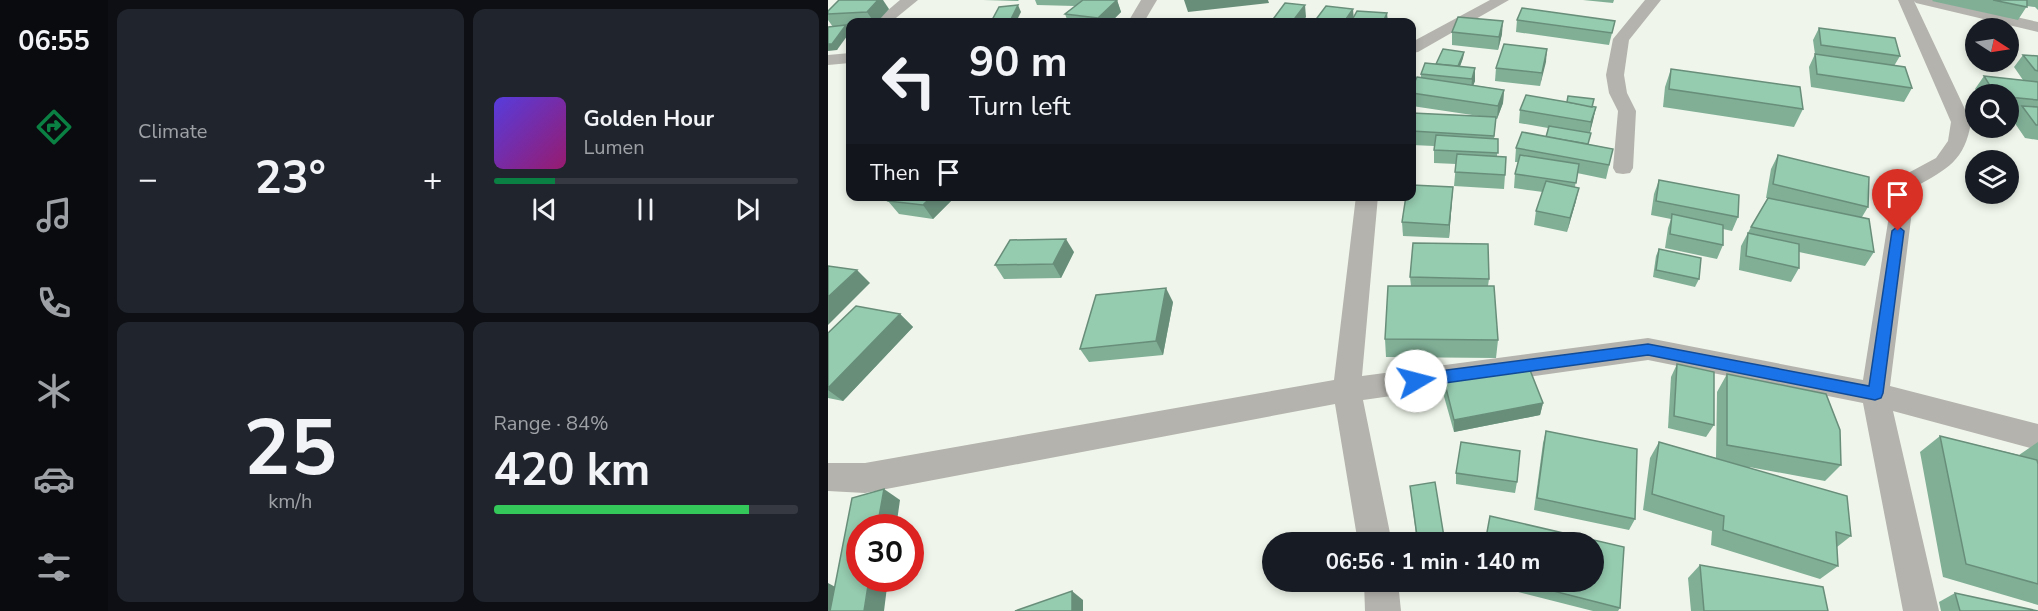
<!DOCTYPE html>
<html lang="en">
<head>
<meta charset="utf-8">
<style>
	body { margin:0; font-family:"Nunito Sans",sans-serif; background:#20242c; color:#f1f3f6; height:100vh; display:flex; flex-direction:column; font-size:22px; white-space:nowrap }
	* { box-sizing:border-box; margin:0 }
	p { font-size:20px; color:#9ea1a6 }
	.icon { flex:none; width:33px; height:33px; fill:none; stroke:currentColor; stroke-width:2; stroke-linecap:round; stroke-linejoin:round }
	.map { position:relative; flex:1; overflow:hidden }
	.panel { display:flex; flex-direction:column; gap:9px; padding:9px; background:#0d0f14; width:720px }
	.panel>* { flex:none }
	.hud { position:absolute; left:18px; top:18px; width:570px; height:183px; border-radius:12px; box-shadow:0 3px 9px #0003; background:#171b24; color:#f1f3f6; overflow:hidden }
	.needle { width:39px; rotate:102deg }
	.buttons { position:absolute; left:1137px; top:18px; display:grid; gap:12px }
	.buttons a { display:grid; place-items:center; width:54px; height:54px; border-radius:50%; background:#171b24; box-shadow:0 3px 9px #0003; font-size:30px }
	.speed { position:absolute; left:18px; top:514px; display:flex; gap:12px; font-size:30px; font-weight:700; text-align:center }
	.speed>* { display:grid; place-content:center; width:78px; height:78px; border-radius:50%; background:#171b24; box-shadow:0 3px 9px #0003; line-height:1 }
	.speed .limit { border:9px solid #d22; background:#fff; color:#111 }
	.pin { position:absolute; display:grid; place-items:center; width:51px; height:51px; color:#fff; margin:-62px -26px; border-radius:50% 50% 50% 0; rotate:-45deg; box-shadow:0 0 6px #0007 }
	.pin .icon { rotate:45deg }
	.me { position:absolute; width:66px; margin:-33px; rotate:82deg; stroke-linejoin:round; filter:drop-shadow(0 0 4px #0008) }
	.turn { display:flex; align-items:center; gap:21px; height:126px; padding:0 24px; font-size:27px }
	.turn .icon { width:78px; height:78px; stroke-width:2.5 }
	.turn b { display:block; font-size:42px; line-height:51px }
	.then { display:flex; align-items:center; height:57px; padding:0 24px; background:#0003; gap:12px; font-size:22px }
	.big { font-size:45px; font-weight:700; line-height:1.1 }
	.panel .widget { flex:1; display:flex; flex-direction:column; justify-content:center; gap:9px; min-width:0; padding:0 21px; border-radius:12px; background:#20242c }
	.panel .dial { align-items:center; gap:0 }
	.dial b { font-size:78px; line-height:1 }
	.song { display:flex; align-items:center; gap:18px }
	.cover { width:72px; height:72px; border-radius:9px; background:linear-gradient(135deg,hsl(250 70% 55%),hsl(320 70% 35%)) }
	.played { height:6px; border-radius:3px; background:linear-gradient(90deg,#0b8043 20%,#363941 20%) }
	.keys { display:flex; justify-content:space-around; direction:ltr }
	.heat { display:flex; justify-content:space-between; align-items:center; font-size:33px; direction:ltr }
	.charge { height:9px; border-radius:4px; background:linear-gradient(90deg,#34c759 84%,#363941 0) }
	.panel .tiles { flex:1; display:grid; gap:9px; grid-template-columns:repeat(2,1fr) }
	.trip { position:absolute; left:434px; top:532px; width:342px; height:60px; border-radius:30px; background:#171b24; box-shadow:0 3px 9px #0003; font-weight:700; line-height:60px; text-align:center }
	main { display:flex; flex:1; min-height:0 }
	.dock { display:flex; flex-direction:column; width:108px; justify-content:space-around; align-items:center; background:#090b0e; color:#9ea1a6 }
	.dock .icon { width:42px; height:42px }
	.dock .on { color:#0b8043 }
	.dock b { font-size:27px; color:#f1f3f6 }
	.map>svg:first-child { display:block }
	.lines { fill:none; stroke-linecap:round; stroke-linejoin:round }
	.street { fill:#b4b3ad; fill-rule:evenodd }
	.wall { fill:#80af96 }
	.shaded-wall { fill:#688e7a }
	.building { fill:#95cbaf; stroke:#688e7a; stroke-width:1.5 }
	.route { fill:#1a73e8; stroke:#114b97; stroke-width:1.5 }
</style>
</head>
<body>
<main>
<nav class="dock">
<b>06:55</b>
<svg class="icon on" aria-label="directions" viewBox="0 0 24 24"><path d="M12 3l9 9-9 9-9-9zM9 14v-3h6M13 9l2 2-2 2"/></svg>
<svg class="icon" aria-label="music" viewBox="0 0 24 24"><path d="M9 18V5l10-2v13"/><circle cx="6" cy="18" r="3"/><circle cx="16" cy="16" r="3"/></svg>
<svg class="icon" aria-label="phone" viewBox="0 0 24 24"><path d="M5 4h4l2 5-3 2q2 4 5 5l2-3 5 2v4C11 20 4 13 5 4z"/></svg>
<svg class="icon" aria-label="climate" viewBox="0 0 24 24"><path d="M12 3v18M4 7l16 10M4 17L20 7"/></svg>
<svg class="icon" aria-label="car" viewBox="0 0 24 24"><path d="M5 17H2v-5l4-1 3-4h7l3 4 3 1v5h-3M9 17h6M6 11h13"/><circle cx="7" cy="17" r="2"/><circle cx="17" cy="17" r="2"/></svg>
<svg class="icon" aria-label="filters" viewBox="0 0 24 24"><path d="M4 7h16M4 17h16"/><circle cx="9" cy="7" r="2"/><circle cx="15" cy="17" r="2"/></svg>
</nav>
<section class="panel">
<div class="tiles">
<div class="widget"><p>Climate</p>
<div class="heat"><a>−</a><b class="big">23°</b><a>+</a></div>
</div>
<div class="widget">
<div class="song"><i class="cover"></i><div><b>Golden Hour</b><p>Lumen</p></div></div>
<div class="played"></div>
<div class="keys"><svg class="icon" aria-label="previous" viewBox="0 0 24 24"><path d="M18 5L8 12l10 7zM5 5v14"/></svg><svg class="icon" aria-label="pause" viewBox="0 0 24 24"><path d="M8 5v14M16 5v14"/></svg><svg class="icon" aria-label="next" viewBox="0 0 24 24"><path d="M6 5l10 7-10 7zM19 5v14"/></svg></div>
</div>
<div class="widget dial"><b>25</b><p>km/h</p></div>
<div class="widget"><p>Range · 84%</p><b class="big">420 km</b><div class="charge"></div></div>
</div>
</section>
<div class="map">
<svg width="1210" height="611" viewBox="0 0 1210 611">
	<rect width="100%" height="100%" fill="#eff5ea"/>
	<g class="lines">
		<!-- street -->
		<g class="street">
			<path d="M72,0H90L63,22H46Z"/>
			<path d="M313,0H329L316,22H300Z"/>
			<path d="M662,0H681L590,52L584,53V42Z"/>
			<path d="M817,0H833L801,40L796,75L799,93L808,111L805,168L802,173L795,174L788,173L785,168L790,111L781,93L778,75L785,39Z"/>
			<path d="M1070,0H1113L1210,22V32L1088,3L1086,1L1143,122C1137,161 1119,169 1087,187L1062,386L1210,424V450L1065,411L1111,611H1075L1035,403L820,360L535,400L564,543H530L507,404L37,493L0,491V463H37L506,380L528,196H550L534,376L820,338L1035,380L1066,184L1069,179L1108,158L1120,141L1123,122Z"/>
			<path d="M22,53V63L0,65V55Z"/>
			<path d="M536,582H570L573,611H537Z"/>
		</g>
	</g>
	<!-- wall -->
	<g class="wall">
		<path d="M155,0H191L190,1Z"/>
		<path d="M207,0H289L293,12L283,22H240L237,14L247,6L209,5Z"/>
		<path d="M755,0H786L785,3Z"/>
		<path d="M1105,0H1210V10L1207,7L1199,6L1190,20L1104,1Z"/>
		<path d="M61,9L49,22H22V26H19L9,50L5,27L0,20V14Z"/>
		<path d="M689,20L787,21L781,45L688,32Z"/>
		<path d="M991,28L1072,56L1066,66L1084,88L1076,102L983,87L981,67L987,54L985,40Z"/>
		<path d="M624,32L674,34L670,50L624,45Z"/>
		<path d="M719,49L712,86L667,81L668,68Z"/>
		<path d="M636,52L635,58L632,66L647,81L645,85L676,90L675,103L669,119H668L666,139H670L669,156L677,175L676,189L626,186L628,164L606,163V146L584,145V113L651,116L584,106V88L593,78V74Z"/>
		<path d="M1195,55L1210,56V140L1197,138L1184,119L1189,112L1180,111V94H1150L1147,89L1156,76L1195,80L1186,67Z"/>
		<path d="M843,69L975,109L966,127L835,107L837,87Z"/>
		<path d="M764,107H768L762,132L760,144L785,149L778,179L749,173L747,187L748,201L739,232L706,225L708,211L715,192L686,188L687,174L690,162H687L688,148L718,137L720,128L691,123L692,110Z"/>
		<path d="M950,155L1040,207L1034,217L1046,252L1037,266L971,252V268L963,282L911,270L913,246L923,227L940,198H938L943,169Z"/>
		<path d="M831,180L910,217L904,231L895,229V245L889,259L837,248L840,228L843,219L823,215L826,194Z"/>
		<path d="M625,187L621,238L575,236L574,222Z"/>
		<path d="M128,196L105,219L71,214L60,201Z"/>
		<path d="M831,249L871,279L867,287L825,277L828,256Z"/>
		<path d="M246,252L233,278L176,279L167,265Z"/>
		<path d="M582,277L661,279L660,286L670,340L668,358L558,357L557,339L583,286Z"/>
		<path d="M345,302L335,355L261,362L252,349Z"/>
		<path d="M72,314L85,327L15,401L0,398V333Z"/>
		<path d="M849,364L886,425L878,437L840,428L843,377Z"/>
		<path d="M899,374L1013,465L997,481L921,467L1023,536L1009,547L1010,566L992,579L883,545L884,531L815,510L822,458L831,442L888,458L889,392Z"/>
		<path d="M616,380L715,403L712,415L626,432L615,393Z"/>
		<path d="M718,431L807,519L801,530L706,510L715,443Z"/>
		<path d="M1112,436L1191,455L1210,442V605L1115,577L1092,452Z"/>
		<path d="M628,473L689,482L687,493L628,484Z"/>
		<path d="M582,486L617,543H589Z"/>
		<path d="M872,565L1000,611H863L860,578Z"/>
		<path d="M651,582H765L792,608L790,611H765Z"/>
		<path d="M1127,593L1210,611H1113L1111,602Z"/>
	</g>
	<!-- shaded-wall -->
	<g class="shaded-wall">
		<path d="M50,0H55L61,9L49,22H46L39,12Z"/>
		<path d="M289,0L293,12L283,22H272L270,18Z"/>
		<path d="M356,0H440L441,3L360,12Z"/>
		<path d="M190,5L193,12L188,22H182V21Z"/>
		<path d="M477,5L478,17L475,22H464Z"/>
		<path d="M525,9L526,21L525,22H516Z"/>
		<path d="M559,13L560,22H555Z"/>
		<path d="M675,21L674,34L670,50L671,37Z"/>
		<path d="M18,25L22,32L9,50L0,51V44Z"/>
		<path d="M719,49L718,62L712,86L714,73Z"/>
		<path d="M636,52L635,58L629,75V68Z"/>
		<path d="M647,68V81L643,92L644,79Z"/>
		<path d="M676,90L675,103L669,119L670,106Z"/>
		<path d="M768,107L765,121L761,136L763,122Z"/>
		<path d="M625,187L624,201L621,238V225Z"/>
		<path d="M751,188L748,201L739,232L742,218Z"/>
		<path d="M104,196H128L105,219L95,205Z"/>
		<path d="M238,239L246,252L233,278L225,264Z"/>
		<path d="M29,270L42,283L0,325V297Z"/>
		<path d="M338,288L345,302L335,355L328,341Z"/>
		<path d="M72,314L85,327L15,401L0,390V388Z"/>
		<path d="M715,403L712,415L626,432V420Z"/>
		<path d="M56,489L72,500L68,528H49Z"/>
		<path d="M41,579H60L56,611H36Z"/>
		<path d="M0,583L11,589L8,611H0Z"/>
		<path d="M244,591L255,600V611H244Z"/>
	</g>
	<!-- building -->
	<g class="building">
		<path d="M11,0H50L39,12L0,14V11Z"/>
		<path d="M255,0H289L270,18L237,14Z"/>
		<path d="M1165,0H1199V7Z"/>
		<path d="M457,3L477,5L464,22H443Z"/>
		<path d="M190,5L182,21L163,22L171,7Z"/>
		<path d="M498,6L525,9L516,22H486Z"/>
		<path d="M694,8L787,21L784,33L689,20Z"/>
		<path d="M529,11L559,13L555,22H523Z"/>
		<path d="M630,17L675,21L671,37L624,32Z"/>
		<path d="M126,19L124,22H97Z"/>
		<path d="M18,25L4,44H0V27Z"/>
		<path d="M991,28L1067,38L1072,56L993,45Z"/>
		<path d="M676,44L719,49L714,73L668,68Z"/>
		<path d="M615,49L636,52L630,66L608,64Z"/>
		<path d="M987,54L1077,67L1084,88L989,74Z"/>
		<path d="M1195,55L1210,56V71L1207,70Z"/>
		<path d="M597,63L647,68L644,79L593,74Z"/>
		<path d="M843,69L972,87L975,109L841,89Z"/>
		<path d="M1156,76L1210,82V100L1180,97V94H1167Z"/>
		<path d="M589,77L676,90L670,106L584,93V88Z"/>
		<path d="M698,95L768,107L763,122L692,110Z"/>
		<path d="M740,96L766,99L764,107L739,102Z"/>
		<path d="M1194,106L1210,107V125H1208Z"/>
		<path d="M584,113L668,117L666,136L584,131Z"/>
		<path d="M721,126L763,133L760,144L718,137Z"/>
		<path d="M694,132L785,149L781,165L688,148Z"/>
		<path d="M608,135L670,139V153L606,150Z"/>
		<path d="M629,154L678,157L677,175L627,172Z"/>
		<path d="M692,155L751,164L748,183L687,174Z"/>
		<path d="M950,155L1041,177L1040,207L945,184Z"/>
		<path d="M831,180L911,195L910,217L828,201Z"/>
		<path d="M718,181L751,188L742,218L708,211Z"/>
		<path d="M584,185L625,187L621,225L574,222L578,196H584Z"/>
		<path d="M64,196H104L95,205L60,201Z"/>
		<path d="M940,198L1041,219L1046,252L923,227Z"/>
		<path d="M844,214L895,225V245L842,234Z"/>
		<path d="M920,233L971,244V268L918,256Z"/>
		<path d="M238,239L225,264L167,265L182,240Z"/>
		<path d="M585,243L660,244L661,279L582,277Z"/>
		<path d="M831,249L873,258L871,279L828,270Z"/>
		<path d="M0,266L29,270L0,297Z"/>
		<path d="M560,286H666L670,340L557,339Z"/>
		<path d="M338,288L328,341L252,349L268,295Z"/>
		<path d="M28,306L72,314L0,388V333Z"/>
		<path d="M849,364L886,372V425L846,416Z"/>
		<path d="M700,365L715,403L626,420L616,380Z"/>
		<path d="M899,374L998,394L1012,430L1013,465L899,445Z"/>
		<path d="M718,431L809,449L807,519L709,498Z"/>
		<path d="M1112,436L1209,460L1210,464V584L1138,564Z"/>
		<path d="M633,442L692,451L689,482L628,473Z"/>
		<path d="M831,442L1019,496L1023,536L1008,532L1010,566L895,530L896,516L824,494Z"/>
		<path d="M607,482L617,543H590L582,486Z"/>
		<path d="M56,489L49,528H32V579H41L36,611H2L24,498Z"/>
		<path d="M662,516L796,547L792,608L690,582H765V543H657Z"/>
		<path d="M872,565L995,587L1000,611H876Z"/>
		<path d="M244,591V611H187Z"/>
		<path d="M1127,593L1210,611H1132Z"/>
	</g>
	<!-- route -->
	<path class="route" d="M1070,226L1076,231L1055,393L1053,398L1047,400L820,355L588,387L583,385L581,381L583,376L588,374L820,344L1041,386L1064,231Z"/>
</svg>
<div class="buttons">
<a><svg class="needle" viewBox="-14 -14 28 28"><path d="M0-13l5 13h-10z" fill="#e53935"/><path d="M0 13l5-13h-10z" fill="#9ea1a6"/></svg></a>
<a><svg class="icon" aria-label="search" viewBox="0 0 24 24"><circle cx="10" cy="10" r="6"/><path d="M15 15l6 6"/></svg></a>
<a><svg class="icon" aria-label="layers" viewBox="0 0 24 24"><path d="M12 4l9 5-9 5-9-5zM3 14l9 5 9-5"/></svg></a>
</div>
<div class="speed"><div class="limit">30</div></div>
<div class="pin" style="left:1070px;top:231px;background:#d93025"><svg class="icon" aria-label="arrive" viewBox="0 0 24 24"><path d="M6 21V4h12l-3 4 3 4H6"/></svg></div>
<svg class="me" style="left:588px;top:381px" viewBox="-20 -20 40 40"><circle r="19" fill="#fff"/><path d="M0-13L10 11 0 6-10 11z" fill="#1a73e8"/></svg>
<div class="trip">06:56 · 1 min · 140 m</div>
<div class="hud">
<div class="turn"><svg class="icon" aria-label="left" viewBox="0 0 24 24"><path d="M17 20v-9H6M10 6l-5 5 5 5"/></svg><div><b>90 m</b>Turn left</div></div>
<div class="then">Then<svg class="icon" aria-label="arrive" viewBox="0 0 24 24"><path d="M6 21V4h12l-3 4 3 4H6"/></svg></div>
</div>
</div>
</main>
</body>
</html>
